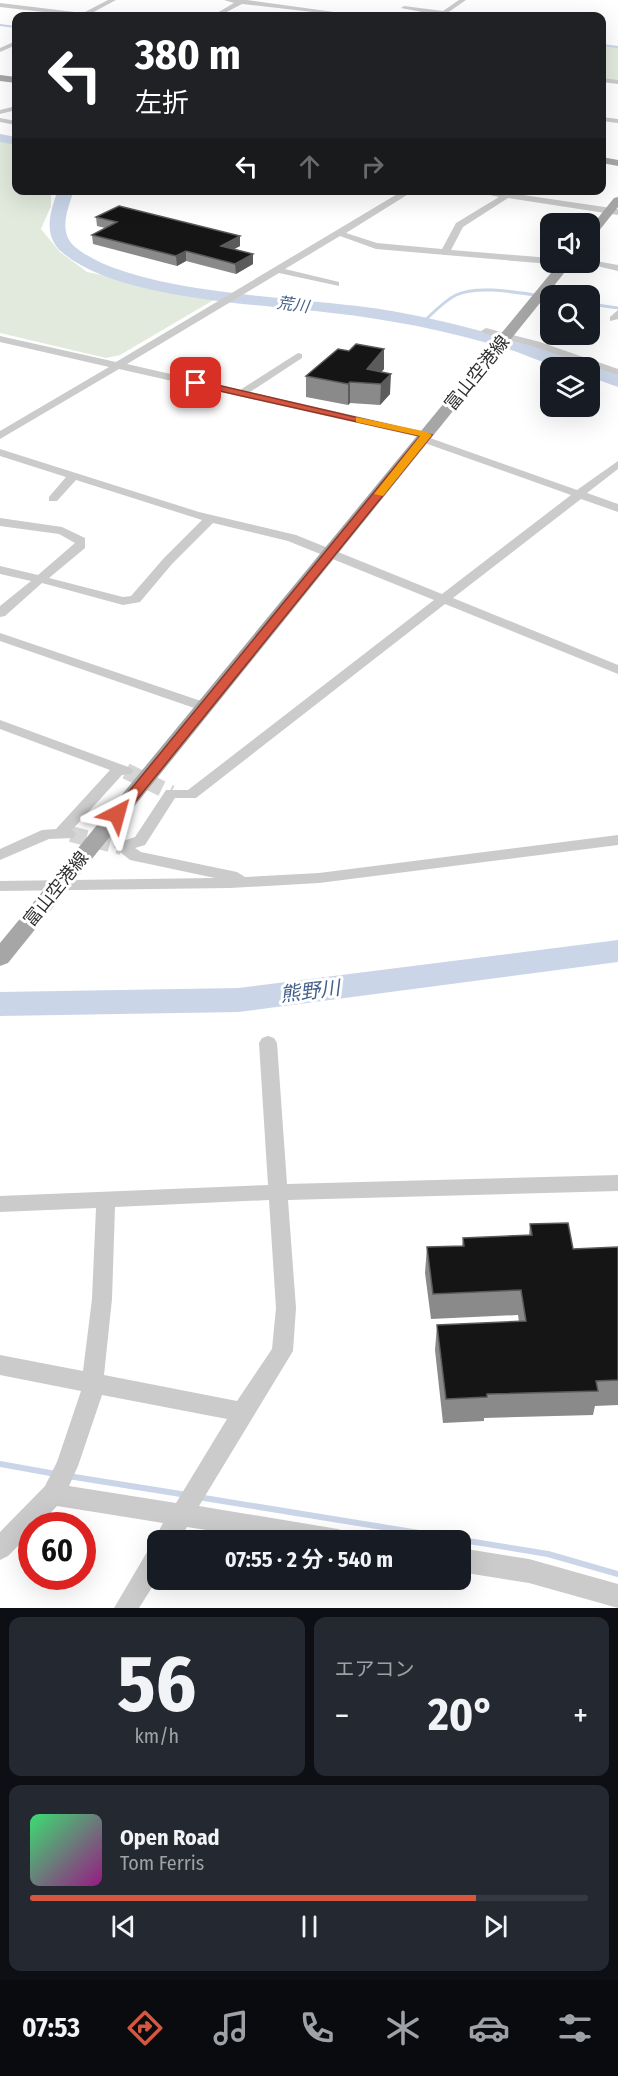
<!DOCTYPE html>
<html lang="ja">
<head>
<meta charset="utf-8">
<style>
	body { margin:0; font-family:"Fira Sans Condensed","Noto Sans JP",sans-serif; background:#242831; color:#f1f3f6; height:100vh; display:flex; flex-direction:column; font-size:22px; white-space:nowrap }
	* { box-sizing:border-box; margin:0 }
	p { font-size:20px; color:#9ea1a6 }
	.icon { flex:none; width:33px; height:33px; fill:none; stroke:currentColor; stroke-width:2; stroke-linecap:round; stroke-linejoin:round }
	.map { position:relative; height:1608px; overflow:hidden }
	.details { display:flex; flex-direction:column; gap:9px; padding:9px; background:#0d0f14; flex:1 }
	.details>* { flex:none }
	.banner { position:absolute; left:12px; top:12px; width:594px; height:183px; border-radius:12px; box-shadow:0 6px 24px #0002; background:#202124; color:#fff; overflow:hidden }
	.buttons { position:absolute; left:540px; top:213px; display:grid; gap:12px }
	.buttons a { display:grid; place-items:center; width:60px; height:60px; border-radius:12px; background:#171b24; box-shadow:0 6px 24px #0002; font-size:30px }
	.speed { position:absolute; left:18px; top:1512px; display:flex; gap:12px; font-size:30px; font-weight:700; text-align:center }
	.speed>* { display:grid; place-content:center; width:78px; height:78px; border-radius:50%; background:#171b24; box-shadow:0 6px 24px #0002; line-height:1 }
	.speed .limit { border:9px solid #d22; background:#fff; color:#111 }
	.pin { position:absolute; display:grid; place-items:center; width:51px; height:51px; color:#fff; margin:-26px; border-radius:12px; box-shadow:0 3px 9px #0006 }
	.me { position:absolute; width:66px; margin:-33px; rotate:39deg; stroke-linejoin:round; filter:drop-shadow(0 0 4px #0008) }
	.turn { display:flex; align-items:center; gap:21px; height:126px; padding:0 24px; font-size:27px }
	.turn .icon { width:78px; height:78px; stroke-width:2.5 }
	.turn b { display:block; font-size:42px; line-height:51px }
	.lanes { display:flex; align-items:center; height:57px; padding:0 24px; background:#0003; justify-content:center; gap:30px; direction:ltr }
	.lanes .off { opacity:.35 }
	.big { font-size:45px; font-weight:700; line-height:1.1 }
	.details .card { flex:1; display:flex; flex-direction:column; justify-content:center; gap:9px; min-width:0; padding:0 21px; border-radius:12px; background:#242831 }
	.details .dial { align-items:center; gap:0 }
	.dial b { font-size:78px; line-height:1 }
	.song { display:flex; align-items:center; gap:18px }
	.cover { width:72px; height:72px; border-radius:9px; background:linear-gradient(135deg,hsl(140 70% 55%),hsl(310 70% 35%)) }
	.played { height:6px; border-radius:3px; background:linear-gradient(90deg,#d6563f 80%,#363941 80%) }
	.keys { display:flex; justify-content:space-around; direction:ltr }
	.heat { display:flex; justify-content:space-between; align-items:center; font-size:33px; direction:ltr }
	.details .tiles { flex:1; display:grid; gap:9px; grid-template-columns:1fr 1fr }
	.card:last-child { grid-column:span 2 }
	.trip { position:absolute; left:147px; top:1530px; width:324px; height:60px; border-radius:12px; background:#171b24; box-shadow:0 6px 24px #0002; font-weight:700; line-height:60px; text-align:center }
	.menu { display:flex; height:96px; justify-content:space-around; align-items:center; background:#090b0e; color:#9ea1a6 }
	.menu .icon { width:42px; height:42px }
	.menu .selected { color:#d6563f }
	.menu b { font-size:27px; color:#f1f3f6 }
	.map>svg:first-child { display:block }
	.green { fill:#e1eadd }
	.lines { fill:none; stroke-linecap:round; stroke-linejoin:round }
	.stream-far2 { stroke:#cad6e8; stroke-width:2 }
	.stream-far1 { stroke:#cad6e8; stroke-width:3 }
	.stream { stroke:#cad6e8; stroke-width:6 }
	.river { fill:#cad6e8; fill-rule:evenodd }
	.minor-tunnel { stroke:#d5d5d5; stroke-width:16; stroke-dasharray:16 8; stroke-linecap:butt }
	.minor { fill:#cbcbcb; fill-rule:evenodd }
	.major { fill:#a6a6a6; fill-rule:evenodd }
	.wall { fill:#8a8a8a }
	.shaded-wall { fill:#5b5b5b }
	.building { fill:#151515; stroke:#5b5b5b; stroke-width:1.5 }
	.route { fill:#d6563f; stroke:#8b3829; stroke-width:1.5 }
	.slow { fill:#f59e0b }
	.labels { text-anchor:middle; stroke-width:6; stroke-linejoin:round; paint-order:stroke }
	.far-water-label { font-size:16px; font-style:italic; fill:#435e89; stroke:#fff }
	.street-label { font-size:18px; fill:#2e2e2e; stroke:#fff }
	.water-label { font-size:20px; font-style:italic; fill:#435e89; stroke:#fff }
</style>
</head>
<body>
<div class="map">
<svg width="618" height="1608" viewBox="0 0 618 1608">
	<rect width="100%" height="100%" fill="#fff"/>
	<!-- green -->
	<g class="green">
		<path d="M602,45L618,47V81L602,79Z"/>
		<path d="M0,140L16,144V190L51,191V206L41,229L60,252L87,272L217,298L120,355L106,358L0,333Z"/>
	</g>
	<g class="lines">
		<!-- stream-far2 -->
		<g class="stream-far2">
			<path d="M0,25L16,27"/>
			<path d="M602,45L618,47"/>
		</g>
		<!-- stream-far1 -->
		<g class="stream-far1">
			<path d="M590,304L618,308"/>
			<path d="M423,322C433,313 444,301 456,295C480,284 524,294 550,297"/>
		</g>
		<!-- stream -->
		<g class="stream">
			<path d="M0,1464L56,1474"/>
			<path d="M68,1476L187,1495"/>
			<path d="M198,1497L548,1554L618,1574"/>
		</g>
		<!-- river -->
		<g class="river">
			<path d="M0,134L16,137V145L0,142Z"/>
			<path d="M58,190H74C68,208 58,231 74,246C134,297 311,296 392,311C470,325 544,348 618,374V387L590,377V368C581,368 571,369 562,367C542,363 522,353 502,347C474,339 446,332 417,326C389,321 361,316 332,313C260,304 119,300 63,253C42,236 50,212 58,190Z"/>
			<path d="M618,940V962L239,1012L0,1016V992L239,988Z"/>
		</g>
		<!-- minor-tunnel -->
		<g class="minor-tunnel">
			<path d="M126,771L171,793"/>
			<path d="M71,834L122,847"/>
		</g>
		<!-- minor -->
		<g class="minor">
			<path d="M108,0H116L90,14L97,16H78L0,7V3L83,13Z"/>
			<path d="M224,0H247L363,16H348L242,4L219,16H212L234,3Z"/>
			<path d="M459,0H466L443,16L401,8L404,6L443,11Z"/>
			<path d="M16,41V45L0,52V48Z"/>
			<path d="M602,78L618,80V84L602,82Z"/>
			<path d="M16,106V110L0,114V110Z"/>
			<path d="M602,117L618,119V123L602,121Z"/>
			<path d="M0,118L16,121V125L0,122Z"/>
			<path d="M404,190H415L346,233L377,243L442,249L456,223L499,197L466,190H490L618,209V215L508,198L463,227L451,250L550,258V262H553L550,264L376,249L340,236L285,269L339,282V286L279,273L127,364L240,390L298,353L302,354V358L250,392L431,433L432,435L430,438L577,490L618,461V469L587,493L618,504V512L581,499L453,598L618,665V674L445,604L196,798H175L145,845L135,848L141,852L237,872L245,877L319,873L618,835V845L319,883L230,888L0,891V881L215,878L130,860L114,847L117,843L135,837L166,790H188L434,600L288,541L213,523L172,564L140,602L123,605L42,583L5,616L0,617V606L31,581L0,574V566L38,575L75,543L59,534L0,526V518L62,527L85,538V548L49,578L123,597L131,596L164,558L202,520L76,480L57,501H49V497L66,477L0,456V449L199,512L296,535L442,594L571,495L419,441V437L119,369L0,439V431L109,367L0,342V336L116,362Z"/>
			<path d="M590,260L618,265V271L580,262H590Z"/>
			<path d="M618,310V319L610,321V317Z"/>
			<path d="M486,328L540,342L618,369V375L532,346L483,333L481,331Z"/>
			<path d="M0,633L210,704L212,707L210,710H200L0,641Z"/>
			<path d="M0,720L131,768L133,771L131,774L122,775L72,830L76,834L73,838L49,839L0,860V849L42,830L56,829L110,770L0,729Z"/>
			<path d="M268,1036L274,1038L277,1043L287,1184L618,1175V1191L288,1200L296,1308L293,1351L199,1506L338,1529L346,1532L349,1540H271L187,1527L179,1540H158V1578L139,1608H114L150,1547L156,1544L154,1540L163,1523L57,1506L38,1526H32V1532L8,1556L0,1560V1532L45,1486L57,1462L81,1391L0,1375V1355L83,1371L92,1299L96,1208L0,1212V1196L268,1185L259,1043L262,1038ZM269,1200L276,1308L272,1349L237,1401L104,1375L112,1299L115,1207ZM102,1395L227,1419L176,1503L69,1486L78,1466Z"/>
			<path d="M460,1548L529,1559L618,1584V1608L529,1583L460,1572Z"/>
		</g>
		<!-- major -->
		<g class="major">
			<path d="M0,75L16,77V83L0,81Z"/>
			<path d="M602,157L618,160V166L602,163Z"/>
			<path d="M618,197V207L594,237L590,238V228L614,198Z"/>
			<path d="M560,262H573L8,963L0,966V943Z"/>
		</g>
	</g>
	<!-- wall -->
	<g class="wall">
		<path d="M96,217L240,246L234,249L253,264L236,274L186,261L177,266L93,244L92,235L105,228L97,226Z"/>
		<path d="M349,351L384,369L381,372L390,394L380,405L350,403L348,405L306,397V376Z"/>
		<path d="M530,1224L573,1249L618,1247V1405L595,1406L593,1415L484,1418V1421L443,1423L435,1350L437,1325L519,1322L518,1315L431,1319L425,1273L427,1247L462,1246L463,1238L529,1235Z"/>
	</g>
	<!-- shaded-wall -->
	<g class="shaded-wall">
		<path d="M240,236V246L221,256V246Z"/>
		<path d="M186,251V261L177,266L176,256Z"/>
		<path d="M253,254V264L236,274L235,264Z"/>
		<path d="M384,349V369L371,383L367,369Z"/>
		<path d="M391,374L390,394L380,405L381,384Z"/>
		<path d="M350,382V403L348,405V384Z"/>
	</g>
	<!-- building -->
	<g class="building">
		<path d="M119,206L240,236L221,246L253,254L235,264L186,251L176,256L92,235L117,222L96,217Z"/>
		<path d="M356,344L384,349L367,369L391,374L381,384L350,382L348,384L306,376L338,349L349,351Z"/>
		<path d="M568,1223L573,1249L618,1247V1380L596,1381L598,1391L487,1394V1397L446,1399L437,1325L526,1321L521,1290L433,1294L427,1247L464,1246L463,1238L532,1235L530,1224Z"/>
	</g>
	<!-- route -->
	<path class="route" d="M196,380L432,435L122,818H113L111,814L113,811L420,436L193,385V381Z"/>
	<!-- slow -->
	<path class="slow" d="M356,417L427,432L432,435L383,496L374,494L420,436L356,422Z"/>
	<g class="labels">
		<!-- far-water labels -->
		<g class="far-water-label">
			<text transform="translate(293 304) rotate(8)" y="6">荒川</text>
		</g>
		<!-- street labels -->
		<g class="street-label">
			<text transform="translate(477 373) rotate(-51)" y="6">富山空港線</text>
			<text transform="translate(56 889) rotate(-51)" y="6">富山空港線</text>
		</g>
		<!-- water labels -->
		<g class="water-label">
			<text transform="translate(310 991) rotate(-7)" y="7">熊野川</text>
		</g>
	</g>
</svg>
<div class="buttons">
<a><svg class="icon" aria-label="sound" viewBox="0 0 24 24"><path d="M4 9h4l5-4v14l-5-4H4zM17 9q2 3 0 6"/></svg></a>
<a><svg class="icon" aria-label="search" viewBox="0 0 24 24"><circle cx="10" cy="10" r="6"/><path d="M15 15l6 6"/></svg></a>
<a><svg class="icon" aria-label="layers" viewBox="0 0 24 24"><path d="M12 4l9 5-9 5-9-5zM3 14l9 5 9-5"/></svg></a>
</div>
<div class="speed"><div class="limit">60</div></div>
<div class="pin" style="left:196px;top:383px;background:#d93025"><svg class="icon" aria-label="arrive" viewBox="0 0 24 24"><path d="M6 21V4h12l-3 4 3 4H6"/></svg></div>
<svg class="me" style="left:117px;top:814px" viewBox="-20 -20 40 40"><path d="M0-17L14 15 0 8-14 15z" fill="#d6563f" stroke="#fff" stroke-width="4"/></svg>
<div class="trip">07:55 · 2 分 · 540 m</div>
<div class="banner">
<div class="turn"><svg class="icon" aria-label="left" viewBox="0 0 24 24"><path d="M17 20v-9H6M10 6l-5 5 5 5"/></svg><div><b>380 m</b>左折</div></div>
<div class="lanes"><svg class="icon" aria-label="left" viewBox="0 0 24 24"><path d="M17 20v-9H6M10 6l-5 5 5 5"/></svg><svg class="icon off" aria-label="ahead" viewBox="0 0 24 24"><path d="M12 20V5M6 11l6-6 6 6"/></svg><svg class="icon off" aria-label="right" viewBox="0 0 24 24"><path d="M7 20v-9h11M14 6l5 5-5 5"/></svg></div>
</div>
</div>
<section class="details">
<div class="tiles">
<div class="card dial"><b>56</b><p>km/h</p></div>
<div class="card"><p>エアコン</p>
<div class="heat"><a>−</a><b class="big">20°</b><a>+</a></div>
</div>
<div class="card">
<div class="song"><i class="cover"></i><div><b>Open Road</b><p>Tom Ferris</p></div></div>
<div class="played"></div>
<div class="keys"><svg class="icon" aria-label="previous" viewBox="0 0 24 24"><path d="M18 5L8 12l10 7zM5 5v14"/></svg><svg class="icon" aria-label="pause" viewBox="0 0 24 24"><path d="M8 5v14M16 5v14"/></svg><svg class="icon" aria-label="next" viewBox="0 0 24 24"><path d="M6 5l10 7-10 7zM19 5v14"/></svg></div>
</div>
</div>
</section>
<nav class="menu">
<b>07:53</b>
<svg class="icon selected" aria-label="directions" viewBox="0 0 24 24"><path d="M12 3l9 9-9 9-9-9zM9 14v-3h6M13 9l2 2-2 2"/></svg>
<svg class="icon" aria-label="music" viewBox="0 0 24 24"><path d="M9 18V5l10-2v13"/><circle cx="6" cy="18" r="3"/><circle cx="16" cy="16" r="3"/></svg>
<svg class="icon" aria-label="phone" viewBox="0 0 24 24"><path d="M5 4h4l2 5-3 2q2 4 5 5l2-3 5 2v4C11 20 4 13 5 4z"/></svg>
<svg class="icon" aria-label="climate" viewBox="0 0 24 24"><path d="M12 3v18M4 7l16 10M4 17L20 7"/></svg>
<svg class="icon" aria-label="car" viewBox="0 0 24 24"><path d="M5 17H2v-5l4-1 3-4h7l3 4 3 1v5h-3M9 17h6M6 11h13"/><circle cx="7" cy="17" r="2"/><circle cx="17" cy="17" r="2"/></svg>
<svg class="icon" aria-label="filters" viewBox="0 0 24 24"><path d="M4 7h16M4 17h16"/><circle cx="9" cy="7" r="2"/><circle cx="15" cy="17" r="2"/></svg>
</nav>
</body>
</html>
